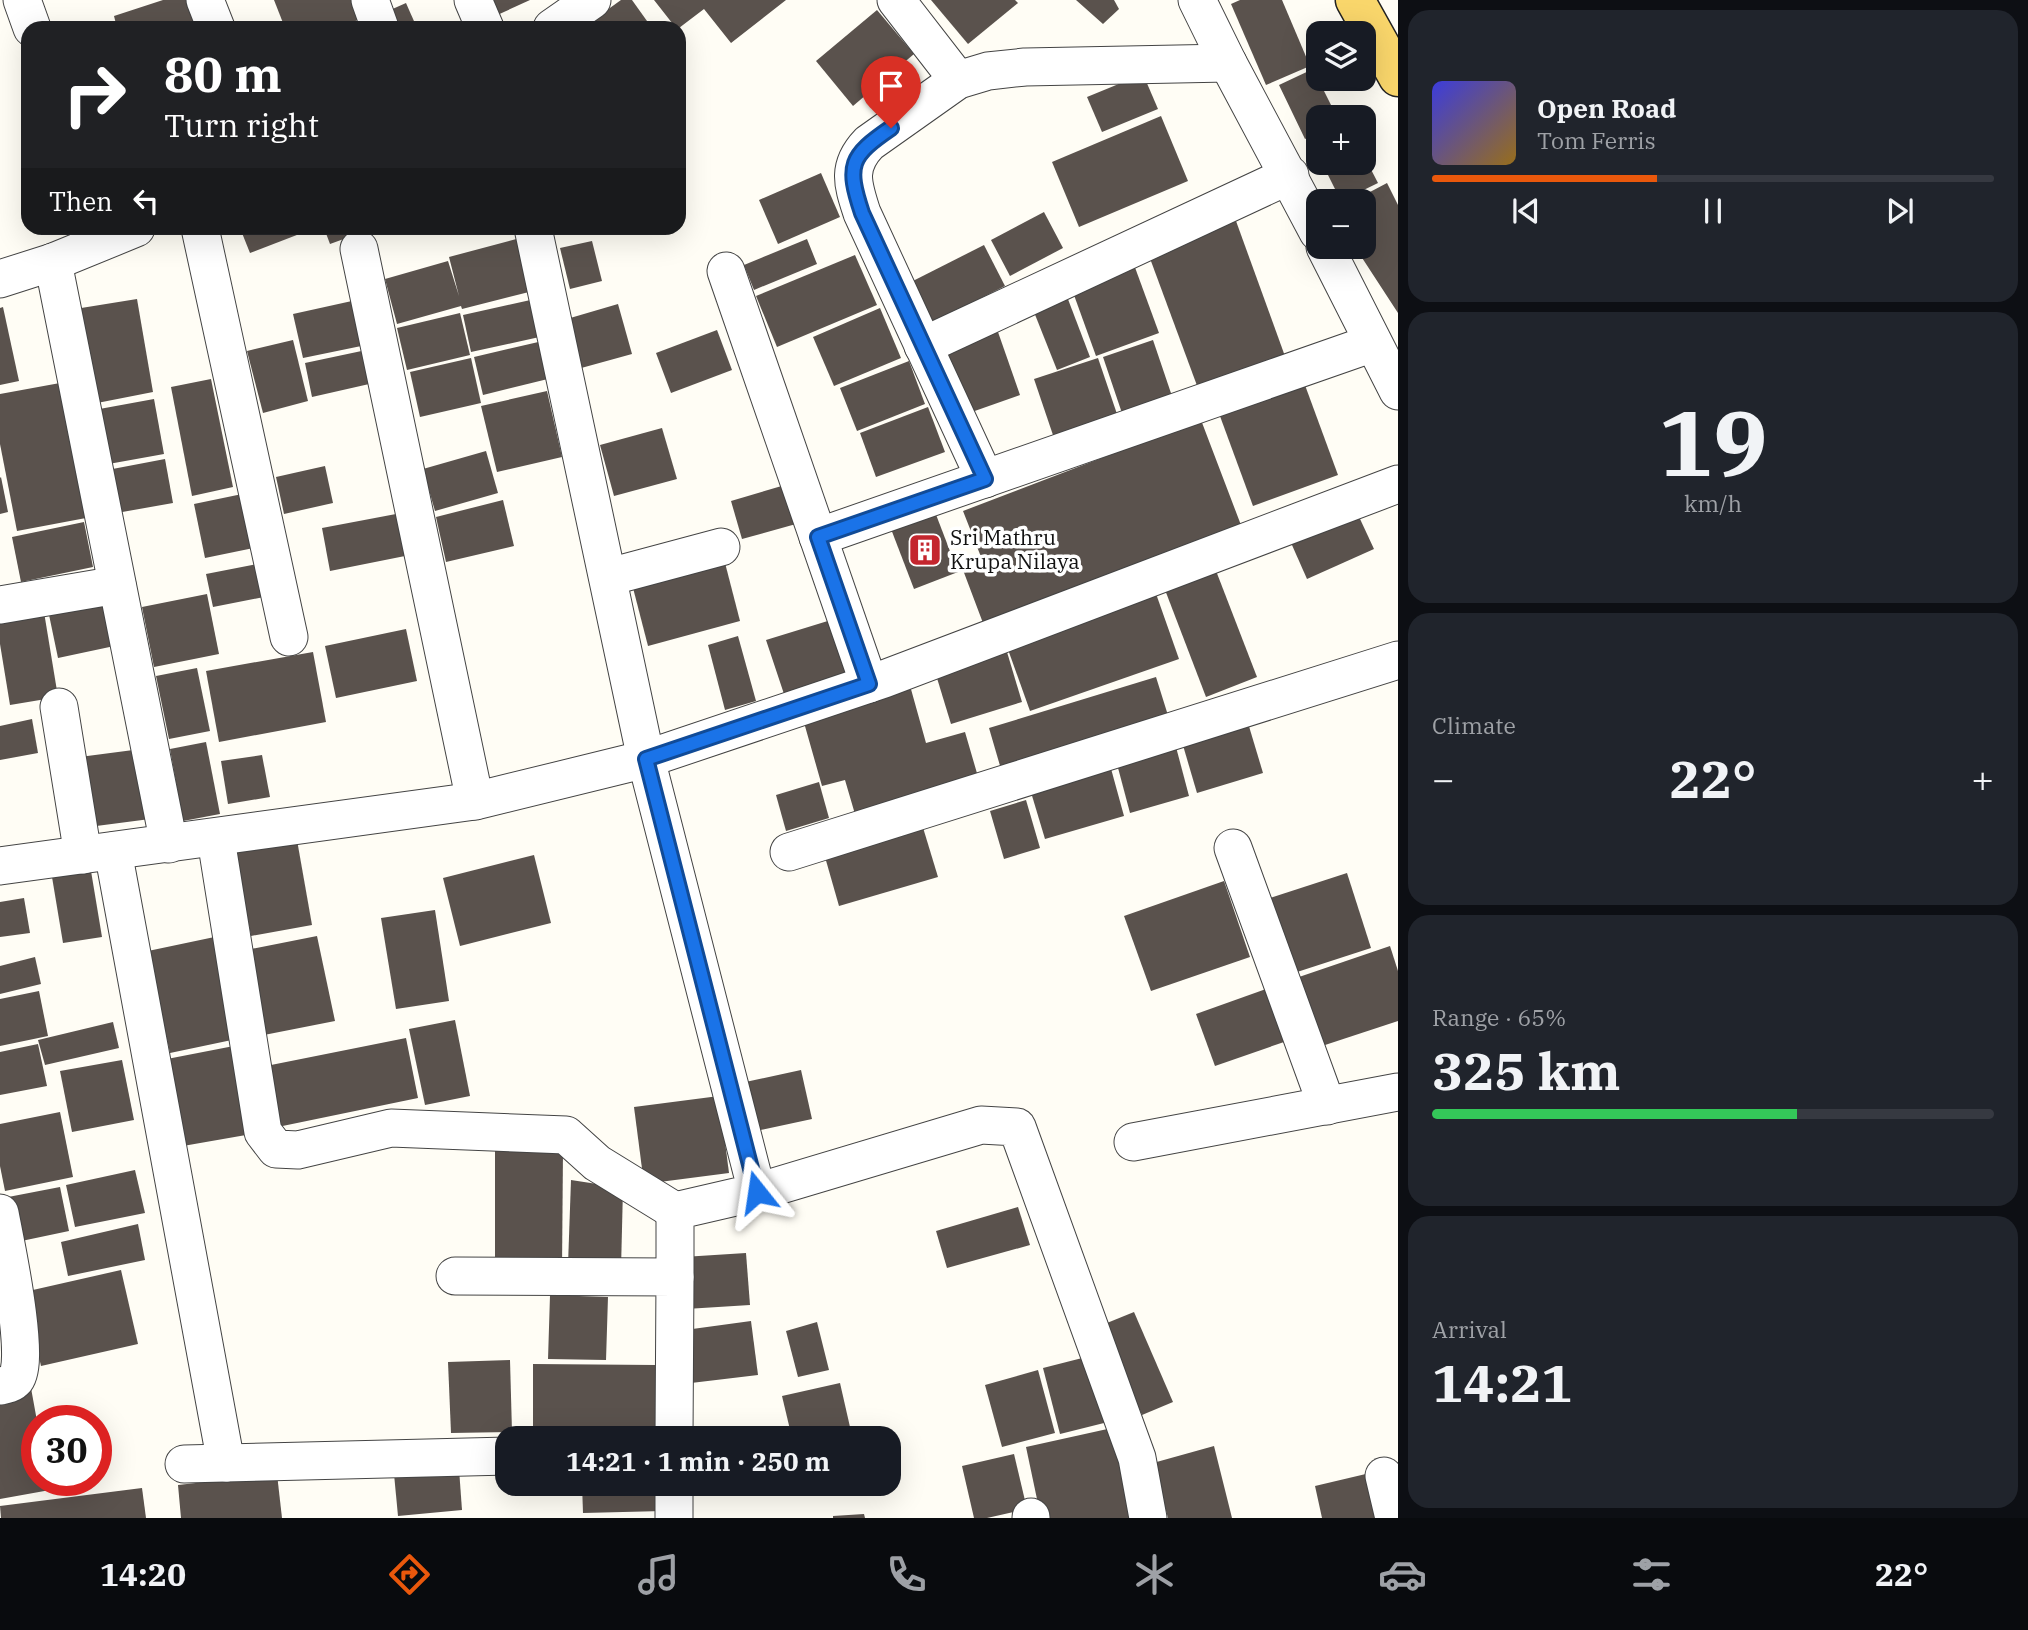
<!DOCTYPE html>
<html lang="en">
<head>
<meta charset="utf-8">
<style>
	body { margin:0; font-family:"IBM Plex Serif",serif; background:#20242c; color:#f1f3f6; height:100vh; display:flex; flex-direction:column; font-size:26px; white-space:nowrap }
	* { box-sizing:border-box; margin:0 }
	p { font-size:23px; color:#9ea1a6 }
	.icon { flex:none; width:38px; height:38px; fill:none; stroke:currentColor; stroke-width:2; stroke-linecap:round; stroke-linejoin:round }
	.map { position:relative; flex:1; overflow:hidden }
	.details { display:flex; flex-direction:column; gap:10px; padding:10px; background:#0d0f14; width:630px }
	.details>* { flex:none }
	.top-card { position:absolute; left:21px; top:21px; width:665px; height:214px; border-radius:21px; box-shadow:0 7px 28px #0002; background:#202124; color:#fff; overflow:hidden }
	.buttons { position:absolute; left:1306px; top:21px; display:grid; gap:14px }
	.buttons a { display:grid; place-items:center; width:70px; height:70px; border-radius:14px; background:#171b24; box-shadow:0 7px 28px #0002; font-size:35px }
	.speed { position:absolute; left:21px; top:1405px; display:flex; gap:14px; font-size:35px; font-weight:700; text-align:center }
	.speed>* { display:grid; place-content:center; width:91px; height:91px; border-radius:50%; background:#171b24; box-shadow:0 7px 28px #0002; line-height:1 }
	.speed .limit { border:10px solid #d22; background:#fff; color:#111 }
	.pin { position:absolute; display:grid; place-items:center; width:60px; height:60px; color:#fff; margin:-72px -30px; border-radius:50% 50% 50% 0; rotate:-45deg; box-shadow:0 0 7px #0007 }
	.pin .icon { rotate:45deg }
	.me { position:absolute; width:77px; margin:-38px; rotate:345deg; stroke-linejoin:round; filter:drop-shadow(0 0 5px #0008) }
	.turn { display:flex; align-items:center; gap:24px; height:147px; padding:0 28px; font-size:32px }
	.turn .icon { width:91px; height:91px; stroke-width:2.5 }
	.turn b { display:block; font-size:49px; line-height:60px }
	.then { display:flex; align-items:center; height:66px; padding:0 28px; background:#0003; gap:14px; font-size:26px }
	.big { font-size:52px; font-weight:800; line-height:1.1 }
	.details .widget { flex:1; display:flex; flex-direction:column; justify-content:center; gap:10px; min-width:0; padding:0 24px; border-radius:21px; background:#20242c }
	.details .dial { align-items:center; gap:0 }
	.dial b { font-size:91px; line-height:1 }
	.song { display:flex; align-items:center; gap:21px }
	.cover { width:84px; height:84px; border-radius:10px; background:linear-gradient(135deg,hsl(240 70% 55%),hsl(40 70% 35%)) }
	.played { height:7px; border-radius:4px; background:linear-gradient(90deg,#ea580c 40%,#363941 40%) }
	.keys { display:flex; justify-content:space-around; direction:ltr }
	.heat { display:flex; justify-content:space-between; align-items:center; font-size:38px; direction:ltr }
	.charge { height:10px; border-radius:5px; background:linear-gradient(90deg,#34c759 65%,#363941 0) }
	.trip { position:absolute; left:495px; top:1426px; width:406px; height:70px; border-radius:21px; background:#171b24; box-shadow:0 7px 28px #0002; font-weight:800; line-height:70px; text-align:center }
	.tab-bar { display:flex; height:112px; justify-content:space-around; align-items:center; background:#090b0e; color:#9ea1a6 }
	.tab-bar .icon { width:49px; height:49px }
	.tab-bar .active { color:#ea580c }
	.tab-bar b { font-size:32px; color:#f1f3f6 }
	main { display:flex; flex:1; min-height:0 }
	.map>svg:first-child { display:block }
	.building { fill:#5a524d }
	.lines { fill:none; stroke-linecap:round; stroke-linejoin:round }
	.minor-casing { stroke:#444; stroke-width:39 }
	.primary-casing { stroke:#222; stroke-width:41 }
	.minor { stroke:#fff; stroke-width:37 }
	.primary { stroke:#f9d66b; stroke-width:38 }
	.route-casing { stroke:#114b97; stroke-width:18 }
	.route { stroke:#1a73e8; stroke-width:12 }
	.labels { text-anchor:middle; stroke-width:7; stroke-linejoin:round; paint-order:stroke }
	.poi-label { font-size:21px; fill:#111; stroke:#fff; text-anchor:start }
</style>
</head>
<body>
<main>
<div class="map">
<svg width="1398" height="1518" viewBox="0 0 1398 1518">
	<rect width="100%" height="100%" fill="#fffdf5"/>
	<!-- building -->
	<g class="building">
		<path d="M163,0H188L197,28H117L114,16Z"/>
		<path d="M274,0H360L366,17L337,28H285Z"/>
		<path d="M485,0H530L493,17Z"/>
		<path d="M621,0H632L652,28H582Z"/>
		<path d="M654,0H786L731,43L704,9L679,28H676Z"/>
		<path d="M931,0H1015L1018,3L968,44Z"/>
		<path d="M1076,0H1114L1119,9L1103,24Z"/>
		<path d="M1240,0H1282L1310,66L1266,85L1231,4Z"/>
		<path d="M406,3L417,28H384L379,15Z"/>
		<path d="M877,10L914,54L853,106L816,61Z"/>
		<path d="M1313,69L1337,117H1318V133L1305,139L1279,85Z"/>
		<path d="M1143,74L1158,109L1102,132L1087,97Z"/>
		<path d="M1161,116L1188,181L1079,227L1052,162Z"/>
		<path d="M1363,154L1378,183L1341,201L1322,163H1363Z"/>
		<path d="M821,173L840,217L778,244L759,200Z"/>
		<path d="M1387,183L1398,205V313L1355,247H1363V201H1353Z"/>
		<path d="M1044,212L1063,248L1010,276L991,240Z"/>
		<path d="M1236,221L1286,359L1199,391L1148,253Z"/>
		<path d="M240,228H315L250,253Z"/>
		<path d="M324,228H374L330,244Z"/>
		<path d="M520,238L533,291L462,309L461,306L397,324L385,279L448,261L459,296L449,257Z"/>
		<path d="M807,239L817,264L754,290L744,265Z"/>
		<path d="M592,241L602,281L570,289L560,248Z"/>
		<path d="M984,245L1005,286L926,326L905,285Z"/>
		<path d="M855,255L877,305L777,347L756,296Z"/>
		<path d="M1133,262L1159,333L1096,356L1070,284Z"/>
		<path d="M1066,294L1090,357L1057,370L1032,307Z"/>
		<path d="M137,299L153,392L92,404L75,309Z"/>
		<path d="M361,299L371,344L303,358L293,314Z"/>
		<path d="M535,299L544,336L471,352L463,315Z"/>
		<path d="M618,304L632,354L574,370L560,321Z"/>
		<path d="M3,307L19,381L0,385V308Z"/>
		<path d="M880,308L901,358L834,386L813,337Z"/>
		<path d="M460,313L470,355L407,370L397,328Z"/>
		<path d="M717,330L732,370L671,393L656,353Z"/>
		<path d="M998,332L1020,395L969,413L947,350Z"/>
		<path d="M293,340L308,401L263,413L247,351Z"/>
		<path d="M547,340L556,377L483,395L474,357Z"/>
		<path d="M1153,340L1175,405L1125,422L1103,357Z"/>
		<path d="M371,349L378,382L312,397L305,363Z"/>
		<path d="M471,358L481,403L420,417L410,372Z"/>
		<path d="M1098,358L1118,417L1054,438L1034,379Z"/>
		<path d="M909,361L925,404L857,431L840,388Z"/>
		<path d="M1302,377L1338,475L1253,506L1217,408Z"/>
		<path d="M211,379L233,487L192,496L171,387Z"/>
		<path d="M60,383L86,518L17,531L0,444V394Z"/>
		<path d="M547,391L562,457L497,472L481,406Z"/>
		<path d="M154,399L164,454L103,465L94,410Z"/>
		<path d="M928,407L945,452L876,477L860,433Z"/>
		<path d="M1201,420L1244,533L986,631L963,570L983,562L963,511Z"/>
		<path d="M662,428L677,479L614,496L600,445Z"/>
		<path d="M486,451L498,493L435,511L423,469Z"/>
		<path d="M165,459L173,503L111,514L102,471Z"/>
		<path d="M325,466L333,503L284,514L276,477Z"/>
		<path d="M1,477L8,512L0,514V478Z"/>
		<path d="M785,485L796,524L742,539L731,501Z"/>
		<path d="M247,493L258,547L205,558L194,504Z"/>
		<path d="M503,500L514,546L446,562L436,517Z"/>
		<path d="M1354,506L1374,549L1307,579L1288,536Z"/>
		<path d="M935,512L958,572L914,589L891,529Z"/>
		<path d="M396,514L405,556L330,571L322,528Z"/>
		<path d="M84,522L93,567L21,582L12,537Z"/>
		<path d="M724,559L740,621L648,646L632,584Z"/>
		<path d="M267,562L274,595L213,607L206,574Z"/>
		<path d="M1213,563L1257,677L1206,697L1162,582Z"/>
		<path d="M1154,588L1179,659L1030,711L1005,641Z"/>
		<path d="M207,594L219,654L154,667L142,607Z"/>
		<path d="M109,597L119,645L58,658L48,610Z"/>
		<path d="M44,612L58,697L10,705L0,644V619Z"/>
		<path d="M831,620L849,676L785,697L766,640Z"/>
		<path d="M406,629L417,681L336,698L325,646Z"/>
		<path d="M738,636L756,701L725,710L708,645Z"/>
		<path d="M1004,642L1022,702L951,724L933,665Z"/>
		<path d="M313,652L326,722L219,742L206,671Z"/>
		<path d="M197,668L210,731L169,739L156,676Z"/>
		<path d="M1156,677L1171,725L1003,776L989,728Z"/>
		<path d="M909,682L926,743L965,732L981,787L857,821L845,780L822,786L801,712Z"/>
		<path d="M32,719L38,753L0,760V726Z"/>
		<path d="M1248,723L1263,773L1197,793L1182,742Z"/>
		<path d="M206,742L220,814L183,821L170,749Z"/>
		<path d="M1176,747L1189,796L1130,813L1117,764Z"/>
		<path d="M141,749L150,819L81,828L72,758Z"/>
		<path d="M262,755L270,797L228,804L221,761Z"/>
		<path d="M1110,765L1124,816L1045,839L1030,789Z"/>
		<path d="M819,782L829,818L786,831L776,795Z"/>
		<path d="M1026,800L1040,848L1004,859L990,811Z"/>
		<path d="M921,821L938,877L839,906L823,850Z"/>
		<path d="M297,840L312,925L251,936L235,850Z"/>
		<path d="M534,855L551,923L460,946L443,878Z"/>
		<path d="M90,865L102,937L63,943L51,871Z"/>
		<path d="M1347,873L1371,948L1294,973L1270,898Z"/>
		<path d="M1224,881L1250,957L1151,991L1124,916Z"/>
		<path d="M24,898L30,933L0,937V902Z"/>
		<path d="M435,910L449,1001L396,1009L381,918Z"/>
		<path d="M224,935L246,1037L170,1053L148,951Z"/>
		<path d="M317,936L335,1021L264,1035L246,950Z"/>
		<path d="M1390,946L1398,971V1021L1322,1046L1299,977Z"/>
		<path d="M35,957L41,984L0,994V966Z"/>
		<path d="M1266,989L1284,1042L1215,1066L1196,1014Z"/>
		<path d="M39,991L48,1036L0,1046V999Z"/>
		<path d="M455,1020L470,1096L425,1105L409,1029Z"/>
		<path d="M113,1022L119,1048L45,1065L38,1040Z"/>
		<path d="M406,1038L418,1098L268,1129L256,1068Z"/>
		<path d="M38,1044L47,1086L0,1095V1052Z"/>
		<path d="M239,1045L257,1133L183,1146L167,1059Z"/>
		<path d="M122,1060L134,1120L72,1132L60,1071Z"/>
		<path d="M801,1070L812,1119L747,1133L736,1084Z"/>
		<path d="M719,1096L729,1173L644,1184L634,1107Z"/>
		<path d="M60,1112L73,1177L5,1191L0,1166V1124Z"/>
		<path d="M495,1149L563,1150L562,1269H495Z"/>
		<path d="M135,1170L145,1213L75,1227L66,1185Z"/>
		<path d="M571,1180L623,1188L621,1269L568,1265Z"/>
		<path d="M60,1187L69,1231L12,1243L3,1198Z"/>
		<path d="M1018,1207L1030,1245L947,1268L936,1231Z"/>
		<path d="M138,1224L145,1260L68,1276L61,1242Z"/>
		<path d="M746,1253L750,1305L686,1309L683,1257Z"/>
		<path d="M121,1270L138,1344L41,1366L24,1292Z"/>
		<path d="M550,1295L608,1297L606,1360L548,1359Z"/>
		<path d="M1134,1312L1173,1402L1142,1415L1102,1325Z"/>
		<path d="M751,1321L758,1375L691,1383L685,1330Z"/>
		<path d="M817,1322L829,1370L798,1377L786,1331Z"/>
		<path d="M1094,1355L1112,1421L1060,1434L1043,1368Z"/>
		<path d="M510,1360L512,1432L451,1433L448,1362Z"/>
		<path d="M533,1364L656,1365V1429L533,1427Z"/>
		<path d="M1038,1370L1055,1433L1002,1447L985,1385Z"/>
		<path d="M840,1383L850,1427L792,1438L782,1396Z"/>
		<path d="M31,1388L37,1421V1480H48L50,1490L0,1499V1394Z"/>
		<path d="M1121,1426L1141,1518H1041L1026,1447Z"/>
		<path d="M1214,1446L1232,1518H1168L1153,1463Z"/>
		<path d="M1014,1454L1027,1509L987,1518H974L962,1466Z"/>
		<path d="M459,1469L462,1510L398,1516L394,1474Z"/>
		<path d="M1370,1473L1380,1518H1322L1315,1486Z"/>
		<path d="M277,1474L282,1518H181L178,1485Z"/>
		<path d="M582,1484H663V1511L583,1513Z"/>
		<path d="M142,1488L146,1518H1L0,1506Z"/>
		<path d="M864,1514L865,1518H833V1516Z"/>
	</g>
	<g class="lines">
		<defs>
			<g id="minor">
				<path d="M22,0L32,28"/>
				<path d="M205,0L216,28"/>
				<path d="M370,0L380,28"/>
				<path d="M473,0L485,28"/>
				<path d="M896,0L958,80"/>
				<path d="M1197,0L1228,63L1318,232"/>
				<path d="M552,28L592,0"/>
				<path d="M200,228L289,637"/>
				<path d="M533,228L646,759L757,1192L675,1211V1277"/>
				<path d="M1325,247L1398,391"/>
				<path d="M359,249L475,801"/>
				<path d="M53,262L169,844"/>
				<path d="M726,271L869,684"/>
				<path d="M0,279L53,262L136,228"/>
				<path d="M923,346L1290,175"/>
				<path d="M985,479L862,213C853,185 846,167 869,143L958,80L988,71L1025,67L1228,63"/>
				<path d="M818,537L1373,343"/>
				<path d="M609,577L721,547"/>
				<path d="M0,605L117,585"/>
				<path d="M59,707L83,855"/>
				<path d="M216,839L263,1132L276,1149L298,1150L391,1128L566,1135L597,1163L675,1211"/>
				<path d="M1233,848L1327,1106"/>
				<path d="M113,851L226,1463"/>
				<path d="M789,852L1398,660"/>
				<path d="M0,866L475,801L646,759L884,679L1398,484"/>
				<path d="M1133,1142L1398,1092"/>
				<path d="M757,1192L981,1125L1017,1127L1137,1458L1148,1518"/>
				<path d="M0,1213C5,1240 32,1364 15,1380C12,1384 5,1385 0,1386"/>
				<path d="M455,1276L675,1277L674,1438"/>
				<path d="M184,1464L508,1456"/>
				<path d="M1384,1476L1394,1518"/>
				<path d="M674,1484V1518"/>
				<path d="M1031,1517V1518"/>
			</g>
			<path id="primary" d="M1355,0L1398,77"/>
		</defs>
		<!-- minor casing -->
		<use href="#minor" class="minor-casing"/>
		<!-- primary casing -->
		<use href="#primary" class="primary-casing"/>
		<!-- minor -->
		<use href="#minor" class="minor"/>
		<!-- primary -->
		<use href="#primary" class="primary"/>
	</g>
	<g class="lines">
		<defs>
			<path id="route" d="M757,1192L646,759L869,684L818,537L985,479L862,213C846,165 850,156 891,128"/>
		</defs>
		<!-- route casing -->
		<use href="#route" class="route-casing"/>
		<!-- route -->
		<use href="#route" class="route"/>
	</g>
	<!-- icons -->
	<defs>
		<symbol id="building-square" viewBox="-11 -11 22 22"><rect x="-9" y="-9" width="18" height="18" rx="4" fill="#c4262e" stroke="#fff"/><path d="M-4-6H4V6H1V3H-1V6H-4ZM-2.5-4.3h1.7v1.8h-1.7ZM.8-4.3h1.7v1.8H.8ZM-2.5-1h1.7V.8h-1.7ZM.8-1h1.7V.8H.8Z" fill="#fff"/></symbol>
	</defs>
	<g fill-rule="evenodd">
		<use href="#building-square" x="906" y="531" width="38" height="38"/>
	</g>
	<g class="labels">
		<!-- poi labels -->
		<g class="poi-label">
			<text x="950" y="545">Sri Mathru<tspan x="950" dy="24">Krupa Nilaya</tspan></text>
		</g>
	</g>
</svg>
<div class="buttons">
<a><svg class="icon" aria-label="layers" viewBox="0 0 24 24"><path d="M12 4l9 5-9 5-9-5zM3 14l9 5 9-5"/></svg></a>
<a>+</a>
<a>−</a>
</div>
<div class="speed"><div class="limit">30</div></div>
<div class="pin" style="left:891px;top:128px;background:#d93025"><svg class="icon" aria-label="arrive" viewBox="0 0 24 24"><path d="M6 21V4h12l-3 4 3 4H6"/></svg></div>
<svg class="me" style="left:757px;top:1192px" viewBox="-20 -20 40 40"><path d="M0-17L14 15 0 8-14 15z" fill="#1a73e8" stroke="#fff" stroke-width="4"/></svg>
<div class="trip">14:21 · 1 min · 250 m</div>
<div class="top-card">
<div class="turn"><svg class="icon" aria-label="right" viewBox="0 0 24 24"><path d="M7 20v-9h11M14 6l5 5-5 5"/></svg><div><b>80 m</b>Turn right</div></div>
<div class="then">Then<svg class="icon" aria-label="left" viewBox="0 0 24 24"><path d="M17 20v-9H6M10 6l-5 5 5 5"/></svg></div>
</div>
</div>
<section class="details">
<div class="widget">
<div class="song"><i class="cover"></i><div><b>Open Road</b><p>Tom Ferris</p></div></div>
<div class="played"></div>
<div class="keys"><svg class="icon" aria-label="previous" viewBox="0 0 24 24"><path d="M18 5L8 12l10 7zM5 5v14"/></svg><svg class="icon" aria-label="pause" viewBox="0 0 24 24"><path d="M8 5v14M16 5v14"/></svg><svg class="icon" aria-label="next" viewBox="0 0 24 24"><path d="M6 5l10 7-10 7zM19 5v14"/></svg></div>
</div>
<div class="widget dial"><b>19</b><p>km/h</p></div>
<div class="widget"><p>Climate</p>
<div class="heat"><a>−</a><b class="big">22°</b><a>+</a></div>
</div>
<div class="widget"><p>Range · 65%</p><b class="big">325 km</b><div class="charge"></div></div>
<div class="widget"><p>Arrival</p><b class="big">14:21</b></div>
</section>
</main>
<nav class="tab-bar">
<b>14:20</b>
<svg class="icon active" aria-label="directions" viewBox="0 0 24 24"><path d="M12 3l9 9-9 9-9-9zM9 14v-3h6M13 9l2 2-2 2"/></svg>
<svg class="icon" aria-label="music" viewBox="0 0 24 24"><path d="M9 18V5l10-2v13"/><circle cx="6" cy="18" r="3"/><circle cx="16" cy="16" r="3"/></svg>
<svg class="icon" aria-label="phone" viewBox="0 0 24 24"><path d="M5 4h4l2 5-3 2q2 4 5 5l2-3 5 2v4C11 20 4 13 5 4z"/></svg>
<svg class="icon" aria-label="climate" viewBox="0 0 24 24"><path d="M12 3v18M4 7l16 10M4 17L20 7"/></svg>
<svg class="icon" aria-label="car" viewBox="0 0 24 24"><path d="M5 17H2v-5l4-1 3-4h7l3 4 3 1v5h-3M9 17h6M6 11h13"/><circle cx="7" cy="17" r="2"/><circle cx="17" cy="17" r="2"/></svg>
<svg class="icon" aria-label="filters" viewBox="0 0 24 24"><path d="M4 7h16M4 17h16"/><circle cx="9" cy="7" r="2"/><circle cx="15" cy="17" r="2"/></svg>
<b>22°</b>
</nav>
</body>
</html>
